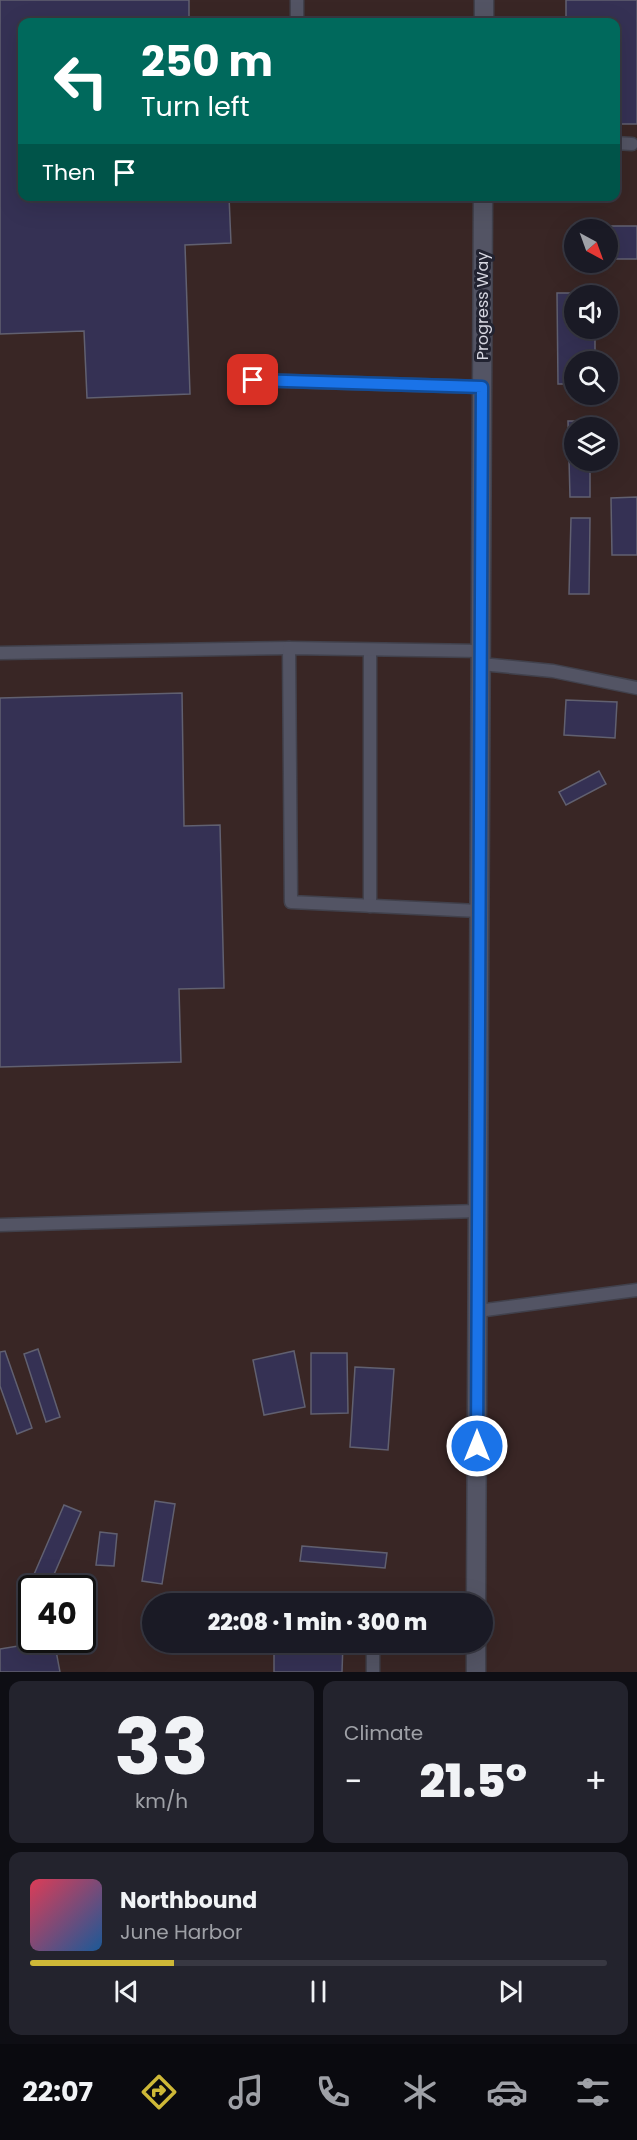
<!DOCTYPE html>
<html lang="en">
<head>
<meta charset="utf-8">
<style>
	body { margin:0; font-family:Poppins,sans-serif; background:#23232d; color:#f1f3f6; height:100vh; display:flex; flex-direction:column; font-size:22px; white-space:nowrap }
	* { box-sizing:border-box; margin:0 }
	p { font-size:20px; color:#9fa1a7 }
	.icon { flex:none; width:33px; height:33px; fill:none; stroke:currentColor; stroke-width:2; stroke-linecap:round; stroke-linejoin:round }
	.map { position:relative; height:1672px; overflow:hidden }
	.panel { display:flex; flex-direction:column; gap:9px; padding:9px; background:#0e0e14; flex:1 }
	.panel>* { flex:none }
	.top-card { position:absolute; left:18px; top:18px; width:602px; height:183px; border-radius:12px; box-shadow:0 6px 24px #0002,0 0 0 2px #383842; background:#00695c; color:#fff; overflow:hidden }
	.needle { width:39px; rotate:139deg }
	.buttons { position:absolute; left:564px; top:219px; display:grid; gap:12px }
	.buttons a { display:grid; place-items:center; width:54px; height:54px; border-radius:50%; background:#1a1a25; box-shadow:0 6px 24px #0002,0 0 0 2px #383842; font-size:30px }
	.speed { position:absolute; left:18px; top:1575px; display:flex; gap:12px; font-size:30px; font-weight:700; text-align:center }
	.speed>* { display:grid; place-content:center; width:78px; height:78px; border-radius:50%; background:#1a1a25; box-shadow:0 6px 24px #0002,0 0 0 2px #383842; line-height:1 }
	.speed .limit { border:3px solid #111; border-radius:9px; background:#fff; color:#111 }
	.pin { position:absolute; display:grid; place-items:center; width:51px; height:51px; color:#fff; margin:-26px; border-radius:12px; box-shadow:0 3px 9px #0006 }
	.me { position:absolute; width:66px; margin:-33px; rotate:0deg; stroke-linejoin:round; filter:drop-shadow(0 0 4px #0008) }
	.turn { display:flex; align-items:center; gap:21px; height:126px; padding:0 24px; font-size:27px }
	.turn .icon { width:78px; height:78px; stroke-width:2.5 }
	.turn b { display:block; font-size:42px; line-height:51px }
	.then { display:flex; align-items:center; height:57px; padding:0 24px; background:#0003; gap:12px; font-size:22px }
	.big { font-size:45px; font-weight:800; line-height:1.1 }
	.panel .card { flex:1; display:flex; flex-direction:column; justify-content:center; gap:9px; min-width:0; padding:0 21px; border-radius:12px; background:#23232d }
	.panel .dial { align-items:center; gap:0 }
	.dial b { font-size:78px; line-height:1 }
	.song { display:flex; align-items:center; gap:18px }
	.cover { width:72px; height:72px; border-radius:9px; background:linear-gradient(135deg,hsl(350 70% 55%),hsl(210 70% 35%)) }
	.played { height:6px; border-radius:3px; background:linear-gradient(90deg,#ceb837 25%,#383842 25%) }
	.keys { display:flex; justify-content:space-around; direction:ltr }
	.heat { display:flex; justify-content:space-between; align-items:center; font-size:33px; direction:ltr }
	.panel .tiles { flex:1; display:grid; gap:9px; grid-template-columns:1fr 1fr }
	.card:last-child { grid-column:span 2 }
	.trip { position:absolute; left:142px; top:1593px; width:351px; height:60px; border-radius:30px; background:#1a1a25; box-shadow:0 6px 24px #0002,0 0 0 2px #383842; font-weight:800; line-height:60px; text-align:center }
	.tabs { display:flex; height:96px; justify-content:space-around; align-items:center; background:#0a0a0f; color:#9fa1a7 }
	.tabs .icon { width:42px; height:42px }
	.tabs .active { color:#ceb837 }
	.tabs b { font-size:27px; color:#f1f3f6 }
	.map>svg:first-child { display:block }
	.industrial { fill:#392625; fill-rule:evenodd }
	.building { fill:#353154; stroke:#616070; stroke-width:1.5 }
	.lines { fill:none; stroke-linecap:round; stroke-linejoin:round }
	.lane-casing { stroke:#41414c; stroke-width:15 }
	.secondary-casing { stroke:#41414c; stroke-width:21 }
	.lane { stroke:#535464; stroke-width:12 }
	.secondary { stroke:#535464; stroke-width:18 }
	.route-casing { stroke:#114b97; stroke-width:15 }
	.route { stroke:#1a73e8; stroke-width:10 }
	.labels { text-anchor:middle; stroke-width:6; stroke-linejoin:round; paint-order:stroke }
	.street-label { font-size:16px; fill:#d6d6e0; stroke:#222331 }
</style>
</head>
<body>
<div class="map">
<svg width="637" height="1672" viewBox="0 0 637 1672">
	<rect width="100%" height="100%" fill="#222331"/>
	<!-- industrial -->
	<path class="industrial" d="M0,0H637V1672H0ZM22,22H615V196H22ZM574,230H608V262H574ZM574,296H608V328H574ZM574,362H608V394H574ZM574,428H608V460H574ZM32,1588H82V1640H32ZM153,1604H483V1642H153Z"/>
	<!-- building -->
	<g class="building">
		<path d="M0,0H189V22H22V196H229L231,243L185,245L190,394L87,398L84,331L0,334Z"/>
		<path d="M566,0H637V124H615V22H566Z"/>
		<path d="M591,226H637V259H608V230H591Z"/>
		<path d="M557,293H594V296H574V328H595V362H574V384H558Z"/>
		<path d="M568,421H589V428H574V460H590V497H570Z"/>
		<path d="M637,497V555H612L611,498Z"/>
		<path d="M571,518H590L589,594H569Z"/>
		<path d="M182,693L184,826L220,825L224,988L179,989L181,1062L0,1067V698Z"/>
		<path d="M566,700L617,702L615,738L564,735Z"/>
		<path d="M599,771L606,784L566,805L559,792Z"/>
		<path d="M38,1349L60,1417L46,1422L24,1354Z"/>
		<path d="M5,1351L32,1428L17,1434L0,1386V1352Z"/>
		<path d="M294,1351L305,1407L264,1415L253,1360Z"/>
		<path d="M311,1353H347L348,1413L311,1414Z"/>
		<path d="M355,1367L394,1369L388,1450L350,1447Z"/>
		<path d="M155,1501L175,1504L162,1584L142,1581Z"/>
		<path d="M64,1505L81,1512L49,1586L32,1579Z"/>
		<path d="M100,1532L117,1534L114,1566L96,1565Z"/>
		<path d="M302,1546L387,1553L385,1568L300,1561Z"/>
		<path d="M54,1640L60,1672H0V1649Z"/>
		<path d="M274,1642L343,1643L342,1672H274Z"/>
	</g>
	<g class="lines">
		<defs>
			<g id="lane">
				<path d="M297,0V22"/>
				<path d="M615,143L632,144"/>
				<path d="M253,380L482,387"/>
				<path d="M370,650V906"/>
				<path d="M0,653L289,648"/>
				<path d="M481,664L553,671L637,688"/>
				<path d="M479,911L291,902L289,648L481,651"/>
				<path d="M0,1225L478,1211"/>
				<path d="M478,1311L637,1290"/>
				<path d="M373,1672V1648L376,1642"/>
			</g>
			<g id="secondary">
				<path d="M484,22V0"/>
				<path d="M476,1604L483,196"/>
				<path d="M476,1672V1642"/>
			</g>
		</defs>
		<!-- lane casing -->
		<use href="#lane" class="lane-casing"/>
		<!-- secondary casing -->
		<use href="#secondary" class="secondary-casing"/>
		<!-- lane -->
		<use href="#lane" class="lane"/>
		<!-- secondary -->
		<use href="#secondary" class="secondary"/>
	</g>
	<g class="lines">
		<defs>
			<path id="route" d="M253,380L482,387L477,1446"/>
		</defs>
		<!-- route casing -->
		<use href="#route" class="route-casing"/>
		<!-- route -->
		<use href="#route" class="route"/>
	</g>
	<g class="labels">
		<!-- street labels -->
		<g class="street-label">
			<text transform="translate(482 306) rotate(-90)" y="6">Progress Way</text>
		</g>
	</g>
</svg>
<div class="buttons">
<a><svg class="needle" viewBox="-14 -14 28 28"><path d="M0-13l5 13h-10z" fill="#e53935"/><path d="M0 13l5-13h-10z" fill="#9fa1a7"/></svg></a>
<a><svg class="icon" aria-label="sound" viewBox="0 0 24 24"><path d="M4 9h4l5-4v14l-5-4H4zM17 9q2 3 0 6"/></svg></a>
<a><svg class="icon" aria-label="search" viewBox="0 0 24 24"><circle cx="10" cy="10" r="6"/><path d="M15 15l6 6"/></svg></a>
<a><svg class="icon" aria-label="layers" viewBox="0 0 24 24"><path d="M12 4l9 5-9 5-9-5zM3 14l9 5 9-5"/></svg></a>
</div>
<div class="speed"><div class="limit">40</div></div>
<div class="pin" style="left:253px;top:380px;background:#d93025"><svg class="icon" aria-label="arrive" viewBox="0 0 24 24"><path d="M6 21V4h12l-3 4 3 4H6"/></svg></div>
<svg class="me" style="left:477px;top:1446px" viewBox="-20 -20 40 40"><circle r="17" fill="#1a73e8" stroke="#fff" stroke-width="3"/><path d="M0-11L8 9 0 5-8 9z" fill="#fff"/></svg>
<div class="trip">22:08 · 1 min · 300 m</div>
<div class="top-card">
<div class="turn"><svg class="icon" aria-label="left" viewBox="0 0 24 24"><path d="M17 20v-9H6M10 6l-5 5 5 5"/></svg><div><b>250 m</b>Turn left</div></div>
<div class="then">Then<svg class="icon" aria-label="arrive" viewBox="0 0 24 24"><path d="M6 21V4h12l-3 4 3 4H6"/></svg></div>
</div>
</div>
<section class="panel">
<div class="tiles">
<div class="card dial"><b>33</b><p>km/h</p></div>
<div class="card"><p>Climate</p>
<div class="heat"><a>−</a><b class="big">21.5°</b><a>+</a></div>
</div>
<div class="card">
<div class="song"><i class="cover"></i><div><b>Northbound</b><p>June Harbor</p></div></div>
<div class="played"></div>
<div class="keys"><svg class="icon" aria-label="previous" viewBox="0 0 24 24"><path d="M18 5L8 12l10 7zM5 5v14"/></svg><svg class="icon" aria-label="pause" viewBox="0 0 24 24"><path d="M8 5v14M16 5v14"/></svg><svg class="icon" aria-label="next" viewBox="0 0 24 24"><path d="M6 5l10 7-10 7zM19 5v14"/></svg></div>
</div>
</div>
</section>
<nav class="tabs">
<b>22:07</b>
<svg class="icon active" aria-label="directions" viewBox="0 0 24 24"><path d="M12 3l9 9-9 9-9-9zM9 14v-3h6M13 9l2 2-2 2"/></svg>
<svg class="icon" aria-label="music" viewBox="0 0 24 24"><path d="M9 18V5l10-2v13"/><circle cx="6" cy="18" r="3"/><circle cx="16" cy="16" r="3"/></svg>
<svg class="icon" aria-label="phone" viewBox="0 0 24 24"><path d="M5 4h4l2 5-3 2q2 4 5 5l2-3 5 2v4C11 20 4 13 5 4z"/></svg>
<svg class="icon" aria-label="climate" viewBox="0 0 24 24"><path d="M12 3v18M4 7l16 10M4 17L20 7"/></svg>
<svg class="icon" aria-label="car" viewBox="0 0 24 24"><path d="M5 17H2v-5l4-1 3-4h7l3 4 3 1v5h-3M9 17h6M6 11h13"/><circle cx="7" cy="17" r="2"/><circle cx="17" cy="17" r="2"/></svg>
<svg class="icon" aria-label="filters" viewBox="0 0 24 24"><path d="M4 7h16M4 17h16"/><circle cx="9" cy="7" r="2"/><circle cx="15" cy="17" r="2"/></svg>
</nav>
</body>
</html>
